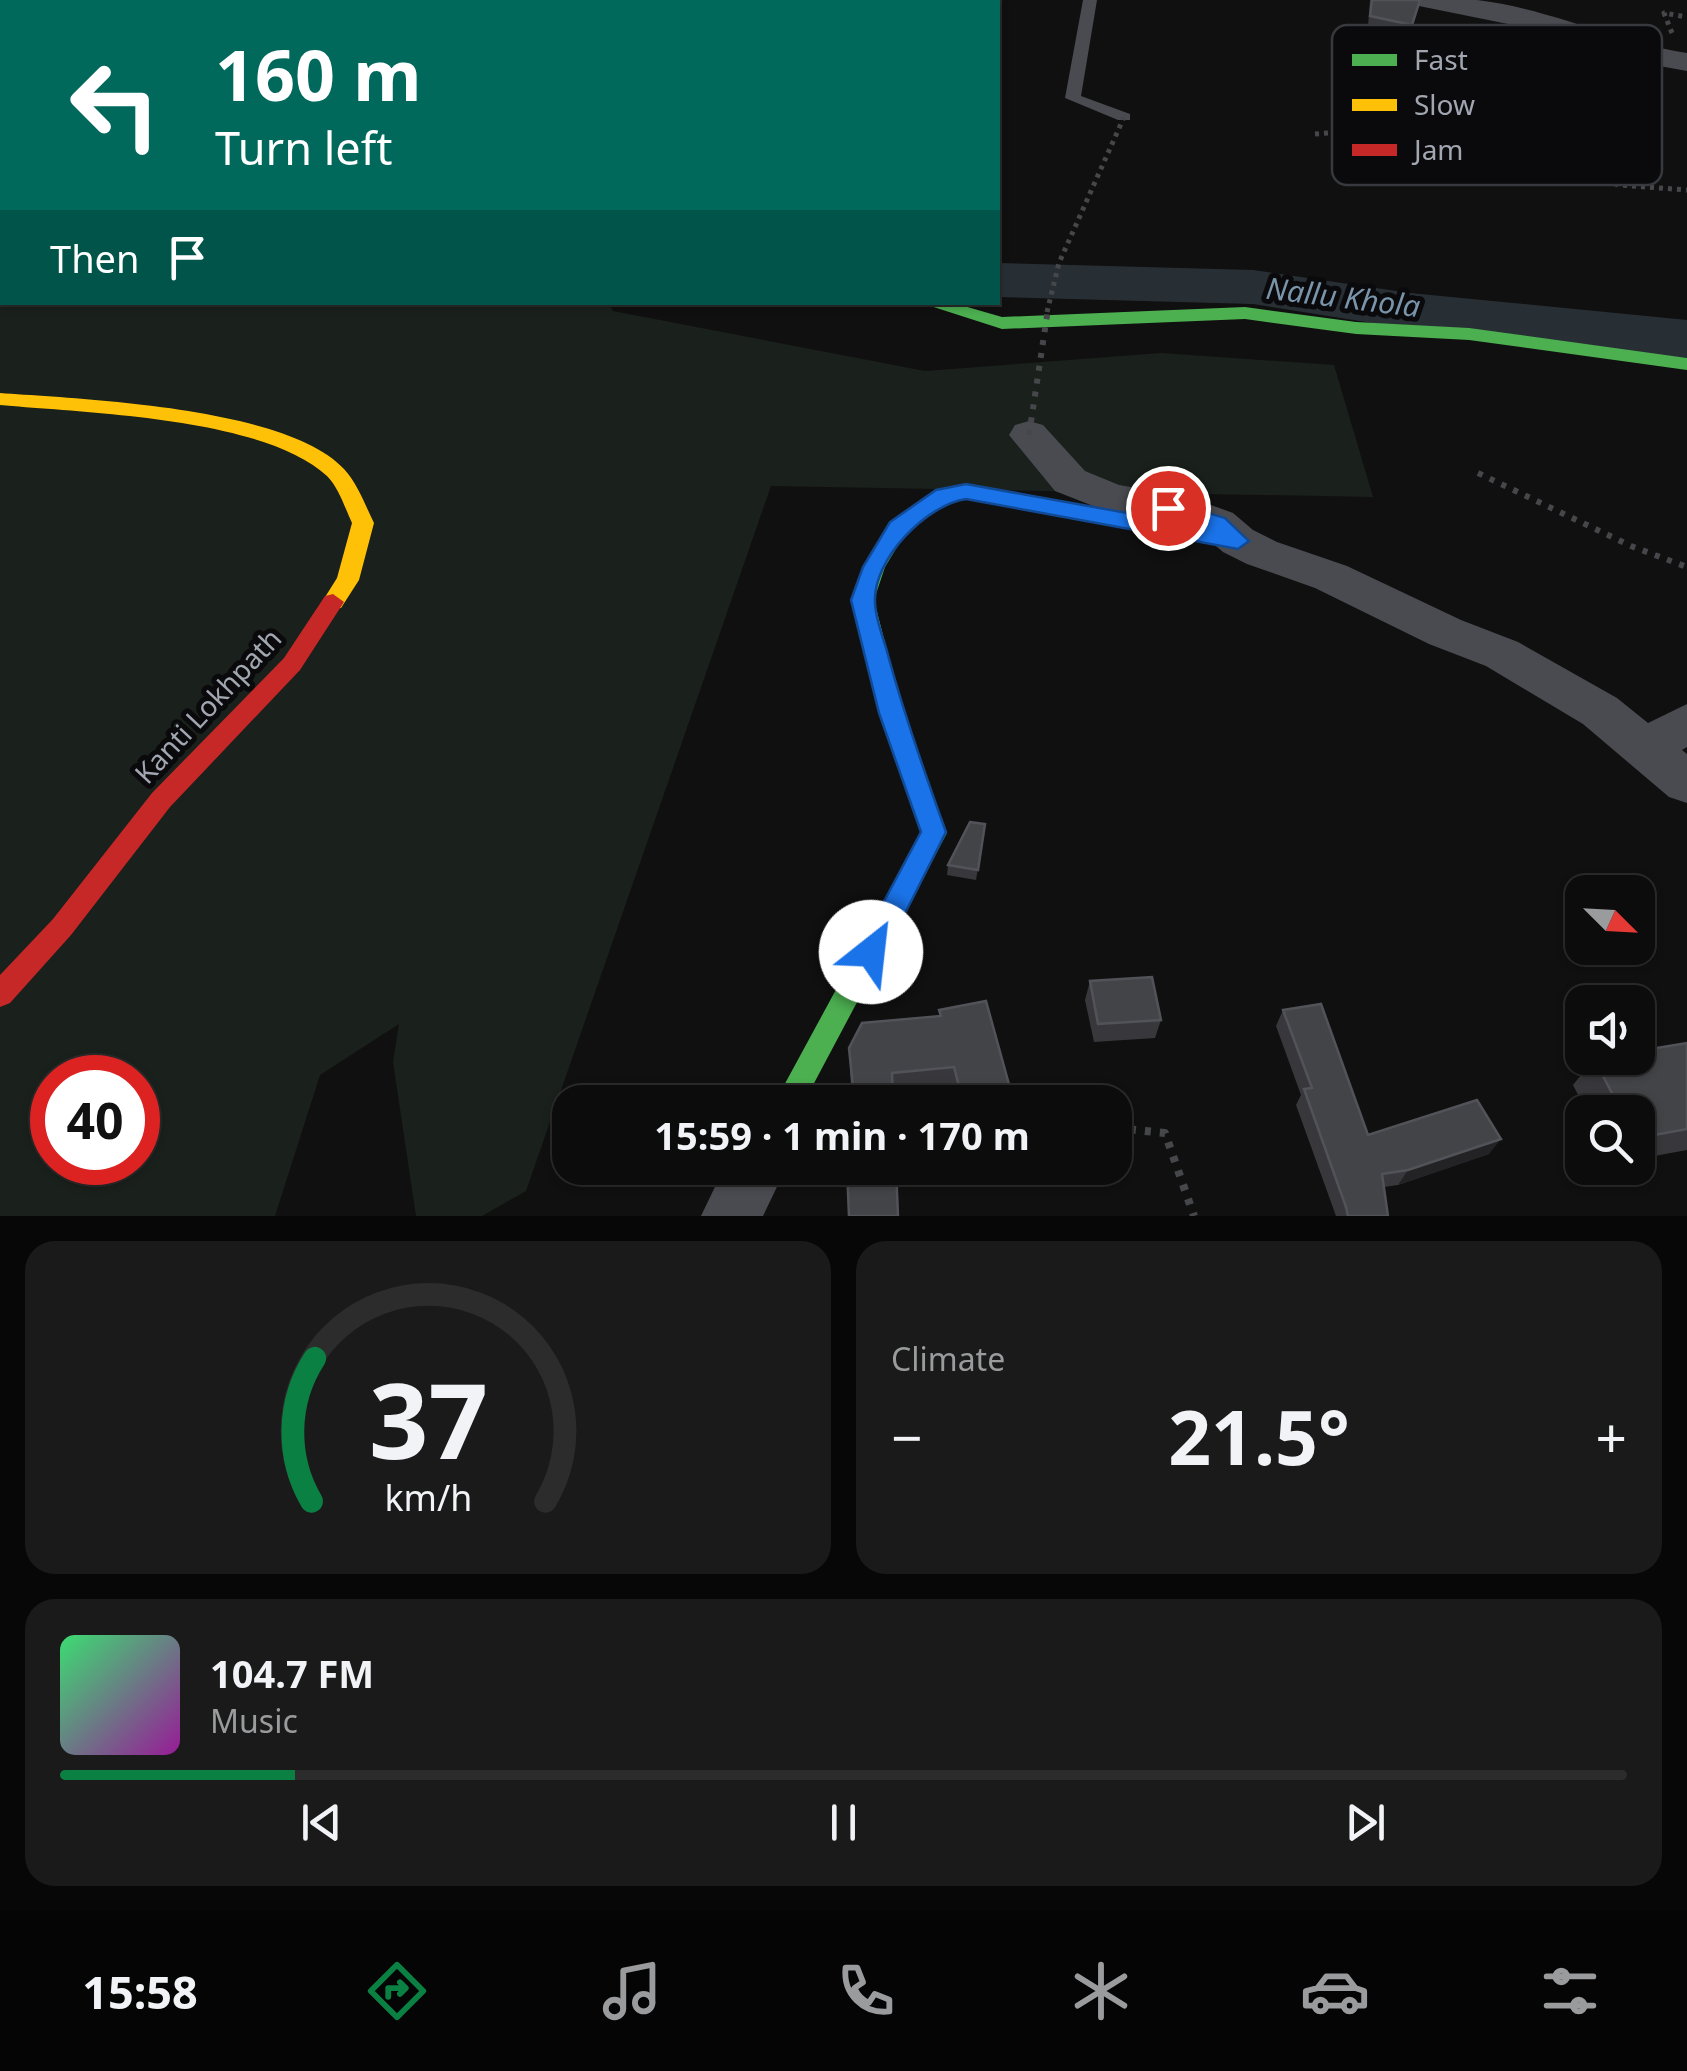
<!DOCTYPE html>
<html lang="en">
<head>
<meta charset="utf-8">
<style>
	body { margin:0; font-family:"Noto Sans",sans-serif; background:#1a1a1a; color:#f1f3f6; height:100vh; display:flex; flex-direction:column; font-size:38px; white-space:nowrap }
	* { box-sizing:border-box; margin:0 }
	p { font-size:32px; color:#9a9b9d }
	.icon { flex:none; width:55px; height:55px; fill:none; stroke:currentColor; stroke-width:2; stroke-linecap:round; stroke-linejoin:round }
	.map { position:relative; height:1216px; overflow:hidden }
	.drawer { display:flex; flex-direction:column; gap:25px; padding:25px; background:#070707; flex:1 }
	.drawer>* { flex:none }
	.guide { position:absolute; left:0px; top:0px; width:1000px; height:305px; box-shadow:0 2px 8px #0004,0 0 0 2px #2c2c2d; background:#00695c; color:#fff; overflow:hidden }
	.needle { width:65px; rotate:114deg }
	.buttons { position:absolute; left:1565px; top:875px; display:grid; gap:20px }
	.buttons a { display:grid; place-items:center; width:90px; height:90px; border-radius:20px; background:#0c0c0c; box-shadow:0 2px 8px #0004,0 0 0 2px #2c2c2d; font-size:50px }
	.speed { position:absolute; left:30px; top:1055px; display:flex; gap:20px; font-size:50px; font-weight:700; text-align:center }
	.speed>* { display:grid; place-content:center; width:130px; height:130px; border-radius:50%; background:#0c0c0c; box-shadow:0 2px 8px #0004,0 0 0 2px #2c2c2d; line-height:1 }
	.speed .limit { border:15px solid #d22; background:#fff; color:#111 }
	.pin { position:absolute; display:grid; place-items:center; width:85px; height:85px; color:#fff; margin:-42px; border:5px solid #fff; border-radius:50%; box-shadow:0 2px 10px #0007 }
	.me { position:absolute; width:110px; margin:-55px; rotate:29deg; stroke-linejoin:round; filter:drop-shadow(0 0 8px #0008) }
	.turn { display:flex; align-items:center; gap:35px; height:210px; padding:0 50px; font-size:45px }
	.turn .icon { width:130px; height:130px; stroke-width:2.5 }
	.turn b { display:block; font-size:70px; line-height:85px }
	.then { display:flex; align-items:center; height:95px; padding:0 50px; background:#0003; gap:20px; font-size:38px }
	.big { font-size:75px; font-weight:700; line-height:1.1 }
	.drawer .card { flex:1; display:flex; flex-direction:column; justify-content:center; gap:15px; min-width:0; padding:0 35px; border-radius:30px; background:#1a1a1a }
	.drawer .dial { align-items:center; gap:0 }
	.dial svg { height:260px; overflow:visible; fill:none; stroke:#2c2c2d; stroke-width:7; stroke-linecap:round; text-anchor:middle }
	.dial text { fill:#f1f3f6; stroke:none }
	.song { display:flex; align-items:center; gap:30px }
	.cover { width:120px; height:120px; border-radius:15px; background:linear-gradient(135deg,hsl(140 70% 55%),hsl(300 70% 35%)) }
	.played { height:10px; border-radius:5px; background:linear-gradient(90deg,#0b8043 15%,#2c2c2d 15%) }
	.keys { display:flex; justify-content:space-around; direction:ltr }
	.heat { display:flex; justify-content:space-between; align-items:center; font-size:55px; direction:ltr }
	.drawer .tiles { flex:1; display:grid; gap:25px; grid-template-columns:1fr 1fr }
	.card:last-child { grid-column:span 2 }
	.trip { position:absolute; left:552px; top:1085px; width:580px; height:100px; border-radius:30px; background:#0c0c0c; box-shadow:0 2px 8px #0004,0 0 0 2px #2c2c2d; font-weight:700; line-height:100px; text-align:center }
	.tabs { display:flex; height:160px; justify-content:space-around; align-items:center; background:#050505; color:#9a9b9d }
	.tabs .icon { width:70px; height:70px }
	.tabs .active { color:#0b8043 }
	.tabs b { font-size:45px; color:#f1f3f6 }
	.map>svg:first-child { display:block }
	.green { fill:#1a201b; fill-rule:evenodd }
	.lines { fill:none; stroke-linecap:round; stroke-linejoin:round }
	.river { fill:#282f34; fill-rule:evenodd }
	.path-far2 { stroke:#46474a; stroke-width:5; stroke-dasharray:4 5; stroke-linecap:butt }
	.path-far1 { stroke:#46474a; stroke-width:6; stroke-dasharray:5 8; stroke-linecap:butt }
	.path { stroke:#46474a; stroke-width:8; stroke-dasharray:6 9; stroke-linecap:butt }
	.lane { fill:#4a4b50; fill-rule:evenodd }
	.street { fill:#4a4b50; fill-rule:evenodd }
	.fast { fill:#4caf50; fill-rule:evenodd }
	.slow { fill:#ffc107; fill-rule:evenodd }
	.jam { fill:#c62828; fill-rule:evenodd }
	.path-bridge-far1 { stroke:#46474a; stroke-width:5; stroke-dasharray:4 5; stroke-linecap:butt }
	.path-bridge { stroke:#46474a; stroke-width:6; stroke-dasharray:5 8; stroke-linecap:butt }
	.wall { fill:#38383c }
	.shaded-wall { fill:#232325 }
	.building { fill:#434448; stroke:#525359; stroke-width:2.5 }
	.route { fill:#1a73e8; stroke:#114b97; stroke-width:2.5 }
	.labels { text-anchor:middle; stroke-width:10; stroke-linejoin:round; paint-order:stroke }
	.street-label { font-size:28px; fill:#a1a6b1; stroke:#0a0a0c }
	.water-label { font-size:30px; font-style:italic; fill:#7a94aa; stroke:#0a0a0c }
	.key { fill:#0a0a0c; stroke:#37393e; stroke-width:2.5 }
	.key-label { font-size:28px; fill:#a1a6b1 }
</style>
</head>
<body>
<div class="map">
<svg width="1687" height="1216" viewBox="0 0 1687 1216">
	<rect width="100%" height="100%" fill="#101010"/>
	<!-- green -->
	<path class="green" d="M0,0L21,2H2V302H608L613,311L925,371L1161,353L1334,365L1373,497L771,486L526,1191L482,1216H416L393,1062L399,1024L320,1075L275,1216H0ZM52,1078H138V1162H52Z"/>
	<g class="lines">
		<!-- river -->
		<g class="river">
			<path d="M325,0H379L381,2H327Z"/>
			<path d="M998,263L1253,270L1410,293L1687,320V358L1410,329L1253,304L998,297Z"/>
		</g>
		<!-- path-far2 -->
		<g class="path-far2">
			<path d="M1672,33L1664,13L1687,17"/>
			<path d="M1315,134L1357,131L1393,138L1430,161L1507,153L1527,158L1540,154L1529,128L1585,127"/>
			<path d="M1528,158L1619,185L1687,190"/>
		</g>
		<!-- path-far1 -->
		<path class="path-far1" d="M1478,473L1631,546L1687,567"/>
		<!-- path -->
		<path class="path" d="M1115,1128L1165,1133L1194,1216"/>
		<!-- lane -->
		<path class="lane" d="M1083,0H1097L1081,96L1130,114V120H1118L1065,98Z"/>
		<!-- street -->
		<g class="street">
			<path d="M233,0H272L274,2H235Z"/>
			<path d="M1414,0C1435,0 1456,0 1477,0C1548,8 1616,42 1687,53V71L1632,61L1508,24L1419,6Z"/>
			<path d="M1029,421L1043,425L1085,471L1119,485L1189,497L1233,513L1253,530L1277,542L1347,566L1461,620L1518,642L1617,698L1648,723L1687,704V747L1682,750L1687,754V803L1669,797L1583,724L1486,666L1429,644L1315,588L1247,564L1223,552L1203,535L1181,525L1111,513L1055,491L1009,435L1015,425Z"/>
			<path d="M724,1168H786L763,1216H701Z"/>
		</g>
		<!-- fast -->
		<g class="fast">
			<path d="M918,302H950L1002,317L1245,307L1356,322L1469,328L1687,358V370L1469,340L1356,334L1245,319L1002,329Z"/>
			<path d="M967,484L1057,501L1068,508L1057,515L967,498L950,501L906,532L885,567L874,600L903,713L947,833L804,1102H775L921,833L879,713L852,600L863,567L890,522L937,490Z"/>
		</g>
		<!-- slow -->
		<path class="slow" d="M0,393C83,399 287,407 344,469C358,484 365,505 374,523L359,580L341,608H325L322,602L337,578L352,523C345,508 339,488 327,476C263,417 85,413 0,405Z"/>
		<!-- jam -->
		<g class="jam">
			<path d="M1057,501L1238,533L1249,541L1238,549L1050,513L1046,508Z"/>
			<path d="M333,594L344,602L300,670L170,807L71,935L10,1003L0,1007V975L53,919L152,793L284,658L325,596Z"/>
		</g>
		<!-- path-bridge-far1 -->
		<path class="path-bridge-far1" d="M1047,312L1059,263L1124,117"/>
		<!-- path-bridge -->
		<path class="path-bridge" d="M1029,435L1048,309"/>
	</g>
	<!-- wall -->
	<g class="wall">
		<path d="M1370,0H1421L1409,35L1368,26Z"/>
		<path d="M985,824L976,880L947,875L948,865Z"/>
		<path d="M1090,981L1161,1020L1155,1038L1094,1042L1085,1000Z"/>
		<path d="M939,1010L1013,1099L1012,1102H956L952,1085L893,1091L851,1088L849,1048L939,1016Z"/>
		<path d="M1283,1010L1368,1135L1489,1154L1398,1185L1384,1187L1388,1216H1336L1296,1105L1301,1095L1276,1026Z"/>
		<path d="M1687,1043V1150L1638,1159V1112H1587L1573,1085L1594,1059Z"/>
	</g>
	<!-- shaded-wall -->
	<path class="shaded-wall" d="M1501,1139L1489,1154L1398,1185L1408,1170Z"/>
	<!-- building -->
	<g class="building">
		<path d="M1372,0H1420L1412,25L1370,16Z"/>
		<path d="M970,822L985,824L978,870L948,865Z"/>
		<path d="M1152,977L1161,1020L1098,1024L1090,981Z"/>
		<path d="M986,1001L1013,1099L994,1102H963L954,1067L892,1073L893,1102H846L845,1088H853L849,1048L862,1023L941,1016L939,1010Z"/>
		<path d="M1321,1004L1368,1135L1477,1100L1501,1139L1408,1170L1382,1174L1388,1216H1348L1346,1207L1304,1089L1312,1088L1283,1010Z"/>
		<path d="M1687,1043V1129L1638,1138V1112H1622L1594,1059L1638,1058V1051Z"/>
		<path d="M847,1168H896L898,1216H849Z"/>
	</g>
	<!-- route -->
	<path class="route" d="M966,484L1205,527L1160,513L1157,508L1160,503L1168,501L1225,518L1249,541L1238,549L966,499C926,505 873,559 875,602C875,619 884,639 888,655C904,715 925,774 946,832L881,961L871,964L861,961L857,952L921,832L879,713L851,600L863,567L890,522L936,490Z"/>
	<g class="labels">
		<!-- street labels -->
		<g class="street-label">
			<text transform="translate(208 706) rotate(-47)" y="10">Kanti Lokhpath</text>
		</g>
		<!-- water labels -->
		<g class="water-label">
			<text transform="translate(1343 298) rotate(7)" y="10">Nallu Khola</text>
		</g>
	</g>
	<!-- legend -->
	<rect x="1332" y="25" width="330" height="160" rx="15" class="key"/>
	<rect x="1352" y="54" width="45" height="12" fill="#4caf50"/>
	<rect x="1352" y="99" width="45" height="12" fill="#ffc107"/>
	<rect x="1352" y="144" width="45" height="12" fill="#c62828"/>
	<g class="key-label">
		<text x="1414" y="70">Fast</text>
		<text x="1414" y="115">Slow</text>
		<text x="1414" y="160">Jam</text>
	</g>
</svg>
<div class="buttons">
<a><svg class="needle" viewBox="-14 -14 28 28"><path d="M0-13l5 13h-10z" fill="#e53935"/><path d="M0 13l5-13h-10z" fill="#9a9b9d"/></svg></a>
<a><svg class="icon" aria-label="sound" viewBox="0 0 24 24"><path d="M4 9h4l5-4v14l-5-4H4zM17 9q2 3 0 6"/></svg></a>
<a><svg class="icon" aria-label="search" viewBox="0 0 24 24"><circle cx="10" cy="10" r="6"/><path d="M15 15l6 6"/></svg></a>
</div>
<div class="speed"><div class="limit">40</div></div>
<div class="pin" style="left:1168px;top:508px;background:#d93025"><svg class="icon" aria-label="arrive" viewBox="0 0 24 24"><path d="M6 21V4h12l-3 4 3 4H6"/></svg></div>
<svg class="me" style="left:871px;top:952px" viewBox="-20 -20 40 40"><circle r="19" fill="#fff"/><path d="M0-13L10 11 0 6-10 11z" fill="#1a73e8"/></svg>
<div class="trip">15:59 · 1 min · 170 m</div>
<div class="guide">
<div class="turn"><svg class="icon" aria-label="left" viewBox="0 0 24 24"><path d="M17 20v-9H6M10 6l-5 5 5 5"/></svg><div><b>160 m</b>Turn left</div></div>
<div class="then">Then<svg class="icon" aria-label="arrive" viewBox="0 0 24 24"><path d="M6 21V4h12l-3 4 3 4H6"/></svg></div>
</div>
</div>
<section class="drawer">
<div class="tiles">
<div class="card dial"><svg viewBox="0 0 100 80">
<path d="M14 69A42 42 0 1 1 86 69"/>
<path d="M14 69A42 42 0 0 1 15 25" stroke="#0b8043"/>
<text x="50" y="56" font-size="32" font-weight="700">37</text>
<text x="50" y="72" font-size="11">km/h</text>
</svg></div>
<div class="card"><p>Climate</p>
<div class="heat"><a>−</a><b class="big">21.5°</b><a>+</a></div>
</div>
<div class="card">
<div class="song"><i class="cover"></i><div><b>104.7 FM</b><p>Music</p></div></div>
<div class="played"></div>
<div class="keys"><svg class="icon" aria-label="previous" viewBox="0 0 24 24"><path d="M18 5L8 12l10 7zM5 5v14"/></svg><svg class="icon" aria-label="pause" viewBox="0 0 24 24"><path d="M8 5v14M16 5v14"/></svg><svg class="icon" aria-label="next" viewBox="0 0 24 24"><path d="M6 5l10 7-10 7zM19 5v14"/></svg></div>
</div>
</div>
</section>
<nav class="tabs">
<b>15:58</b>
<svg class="icon active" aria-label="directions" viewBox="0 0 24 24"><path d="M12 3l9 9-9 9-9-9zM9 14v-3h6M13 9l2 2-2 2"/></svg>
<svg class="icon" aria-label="music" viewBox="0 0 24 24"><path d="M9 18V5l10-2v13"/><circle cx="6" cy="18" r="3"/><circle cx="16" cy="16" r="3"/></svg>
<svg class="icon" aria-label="phone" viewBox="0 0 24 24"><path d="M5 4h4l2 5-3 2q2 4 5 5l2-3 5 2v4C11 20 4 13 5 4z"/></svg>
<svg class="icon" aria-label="climate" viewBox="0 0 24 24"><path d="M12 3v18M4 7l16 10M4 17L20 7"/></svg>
<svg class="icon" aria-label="car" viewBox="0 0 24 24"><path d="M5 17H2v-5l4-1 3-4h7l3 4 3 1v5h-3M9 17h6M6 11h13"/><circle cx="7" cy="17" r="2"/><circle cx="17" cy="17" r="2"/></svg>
<svg class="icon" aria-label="filters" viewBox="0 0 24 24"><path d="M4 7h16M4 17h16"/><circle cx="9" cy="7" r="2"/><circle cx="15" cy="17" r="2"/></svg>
</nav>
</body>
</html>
